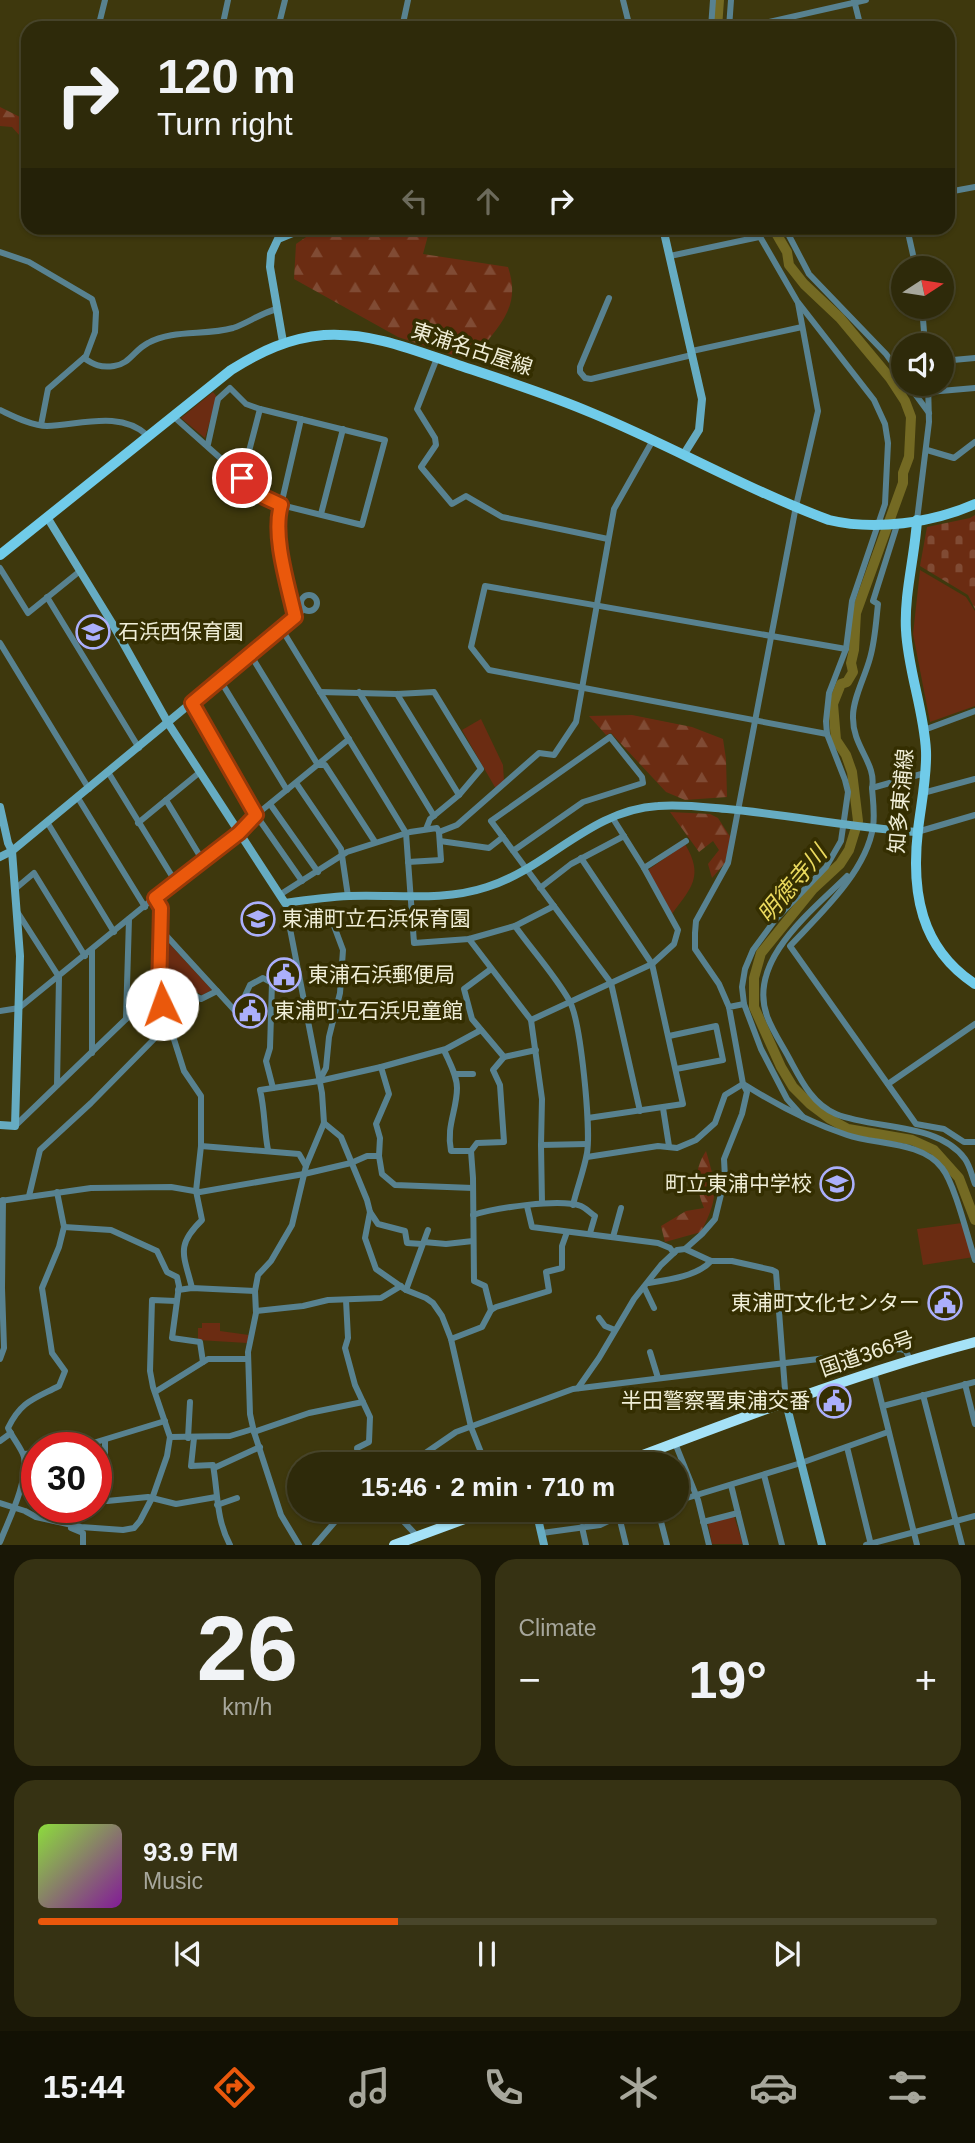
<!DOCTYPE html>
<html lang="en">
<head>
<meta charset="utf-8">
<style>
	body { margin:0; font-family:Helvetica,"Noto Sans JP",sans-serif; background:#363213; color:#f1f3f6; height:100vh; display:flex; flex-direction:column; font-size:26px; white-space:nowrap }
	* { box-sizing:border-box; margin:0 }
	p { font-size:23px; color:#a7a79c }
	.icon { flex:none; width:38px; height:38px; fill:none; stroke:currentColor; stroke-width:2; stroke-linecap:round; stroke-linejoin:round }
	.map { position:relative; height:1545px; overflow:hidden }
	.panel { display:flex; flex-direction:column; gap:14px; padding:14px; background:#191706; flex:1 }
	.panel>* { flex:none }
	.banner { position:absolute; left:21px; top:21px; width:934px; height:214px; border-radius:21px; box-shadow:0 2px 5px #0004,0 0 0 2px #49462b; background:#2e2a0a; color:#f1f3f6; overflow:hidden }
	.needle { width:46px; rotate:78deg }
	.buttons { position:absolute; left:891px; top:256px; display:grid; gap:14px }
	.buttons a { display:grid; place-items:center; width:63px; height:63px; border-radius:50%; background:#2e2a0a; box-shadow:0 2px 5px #0004,0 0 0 2px #49462b; font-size:35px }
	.speed { position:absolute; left:21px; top:1432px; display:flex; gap:14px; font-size:35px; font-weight:700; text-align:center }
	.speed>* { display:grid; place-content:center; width:91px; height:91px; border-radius:50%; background:#2e2a0a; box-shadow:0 2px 5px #0004,0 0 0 2px #49462b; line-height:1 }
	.speed .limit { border:10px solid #d22; background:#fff; color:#111 }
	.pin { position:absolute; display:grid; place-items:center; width:60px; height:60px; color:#fff; margin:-30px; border:4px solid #fff; border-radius:50%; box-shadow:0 2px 7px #0007 }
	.me { position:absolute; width:77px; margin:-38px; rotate:357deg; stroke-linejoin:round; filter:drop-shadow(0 0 5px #0008) }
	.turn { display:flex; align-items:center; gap:24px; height:147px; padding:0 21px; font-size:32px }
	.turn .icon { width:91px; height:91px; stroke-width:2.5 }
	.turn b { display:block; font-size:49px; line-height:60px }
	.lanes { display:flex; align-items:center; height:66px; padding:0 21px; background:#0003; justify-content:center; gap:35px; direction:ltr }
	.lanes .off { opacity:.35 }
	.big { font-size:52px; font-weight:700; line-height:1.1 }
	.panel .card { flex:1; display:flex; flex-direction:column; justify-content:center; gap:10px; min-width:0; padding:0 24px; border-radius:21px; background:#363213 }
	.panel .dial { align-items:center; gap:0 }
	.dial b { font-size:91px; line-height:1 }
	.song { display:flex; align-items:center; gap:21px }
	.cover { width:84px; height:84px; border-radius:10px; background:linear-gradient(135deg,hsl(90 70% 55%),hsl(290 70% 35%)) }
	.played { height:7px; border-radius:4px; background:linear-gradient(90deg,#ea580c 40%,#49462b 40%) }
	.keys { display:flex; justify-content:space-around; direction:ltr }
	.heat { display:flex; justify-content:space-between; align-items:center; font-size:38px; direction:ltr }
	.panel .tiles { flex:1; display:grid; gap:14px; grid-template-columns:1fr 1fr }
	.card:last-child { grid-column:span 2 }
	.trip { position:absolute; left:287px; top:1452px; width:402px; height:70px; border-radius:35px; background:#2e2a0a; box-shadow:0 2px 5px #0004,0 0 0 2px #49462b; font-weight:700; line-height:70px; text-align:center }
	.dock { display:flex; height:112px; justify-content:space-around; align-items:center; background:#121104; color:#a7a79c }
	.dock .icon { width:49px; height:49px }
	.dock .on { color:#ea580c }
	.dock b { font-size:32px; color:#f1f3f6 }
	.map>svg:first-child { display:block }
	.forest { fill:url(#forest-firs) }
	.cemetery { fill:url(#cemetery-stones) }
	.green { fill:#6b2c12 }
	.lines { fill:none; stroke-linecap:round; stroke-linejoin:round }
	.river { stroke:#746a23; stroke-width:10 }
	.street { stroke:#588290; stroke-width:6 }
	.secondary { stroke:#66acc2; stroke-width:8 }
	.primary { stroke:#70cbe9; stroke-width:10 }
	.highway { stroke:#a5e2f7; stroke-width:10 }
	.route-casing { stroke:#983908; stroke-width:18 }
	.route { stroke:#ea580c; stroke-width:12 }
	.labels { text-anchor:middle; stroke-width:7; stroke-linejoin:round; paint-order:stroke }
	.street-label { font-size:21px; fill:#f0eed7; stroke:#342e01 }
	.poi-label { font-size:21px; fill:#f0eed7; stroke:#342e01; text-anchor:start }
	.water-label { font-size:23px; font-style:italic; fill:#ead95d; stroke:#342e01 }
</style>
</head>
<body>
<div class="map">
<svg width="975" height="1545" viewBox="0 0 975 1545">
	<defs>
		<pattern id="forest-firs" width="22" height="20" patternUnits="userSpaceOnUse" patternTransform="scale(1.75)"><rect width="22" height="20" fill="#6b2c12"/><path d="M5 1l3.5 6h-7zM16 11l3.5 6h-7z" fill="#804b34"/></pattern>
		<pattern id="cemetery-stones" width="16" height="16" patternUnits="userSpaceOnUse" patternTransform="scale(1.75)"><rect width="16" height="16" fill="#6b2c12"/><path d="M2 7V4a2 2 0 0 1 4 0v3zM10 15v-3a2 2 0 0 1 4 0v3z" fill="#804b34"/></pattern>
	</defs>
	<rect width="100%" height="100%" fill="#3e380d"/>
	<!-- forest -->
	<g class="forest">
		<path d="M0,107L28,121V145L12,127L0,126Z"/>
		<path d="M319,228H430L423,254L508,267C522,308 498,326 475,357L465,359L398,337L294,279L296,244Z"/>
		<path d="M632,715L692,727L723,739L726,759L727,797L685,800L666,792L611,733L606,735L589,716Z"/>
		<path d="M670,812L710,814L718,818L731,838L725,863L712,878L708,864L719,850L713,841L699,852Z"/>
		<path d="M706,1151C717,1188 719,1197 701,1232L665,1242L661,1226L686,1211L704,1208C696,1187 693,1171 706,1151Z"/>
	</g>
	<!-- cemetery -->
	<path class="cemetery" d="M975,515V609L968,595L920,566L927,527L970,518Z"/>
	<!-- green -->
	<g class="green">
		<path d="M213,392L217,397L205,438L181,418Z"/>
		<path d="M920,570L966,597L975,611V706L930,722L913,634Z"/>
		<path d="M481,719L503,765L504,781L496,789L462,730Z"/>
		<path d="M685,844C704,876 692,887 672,914L648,870Z"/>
		<path d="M165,939L212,990L202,995L178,982L162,987Z"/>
		<path d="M962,1223L974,1257L923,1265L917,1229Z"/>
		<path d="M202,1323H220V1331L249,1335L247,1343L198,1340V1328H202Z"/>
		<path d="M734,1516L743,1544H712L708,1523Z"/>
	</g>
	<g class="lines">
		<!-- river -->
		<g class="river">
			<path d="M717,28L719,0"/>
			<path d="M773,228L787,252L789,265L804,284L840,318L890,378L905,401L911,417L909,457L903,473V483L856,613L854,650L851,663L853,672L847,682L841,684L833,704L836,740L846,755L852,772L858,821L849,850L840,864L813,889L761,953L754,978V1007L781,1067L793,1087L810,1104L830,1119L848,1129L912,1140L934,1150L959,1178L975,1220"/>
		</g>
		<!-- street -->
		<g class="street">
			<path d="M623,0L630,28"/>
			<path d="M854,0L861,28"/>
			<path d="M98,28L105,0"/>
			<path d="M222,28L228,0"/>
			<path d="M278,28L285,0"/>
			<path d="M402,28L408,0"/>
			<path d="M711,28L713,0"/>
			<path d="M729,28L731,0"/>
			<path d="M742,28L866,0"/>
			<path d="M948,192L975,187"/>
			<path d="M755,228L797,301L874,400L885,424L888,443L885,504L852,601L846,649L829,693L826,721L827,734L845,780L848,792L841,841L826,867L775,920L753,950L745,969L742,987L744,1004L761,1049L787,1099L803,1117"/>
			<path d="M785,228L809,274L886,354L903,377"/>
			<path d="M907,228L916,268"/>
			<path d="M0,252L29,262L92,299L96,312L95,332L86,356L48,389L41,425"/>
			<path d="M670,256L759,237"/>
			<path d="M609,298L580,367V372L585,378L591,379L692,355"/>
			<path d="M922,306L925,345"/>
			<path d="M692,351L802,327"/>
			<path d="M84,358C94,365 101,368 114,366C130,364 134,350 148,343C173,329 205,336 233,328C248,323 261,313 277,309"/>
			<path d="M437,358L417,409L435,438L436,445L421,467L452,504L466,496L502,517L608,539"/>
			<path d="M942,361L975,358"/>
			<path d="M907,383L929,413"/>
			<path d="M929,392L975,388"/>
			<path d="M0,410C13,416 32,426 47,426C79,425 120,410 147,435"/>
			<path d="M173,416L264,497L281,505L362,525L385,440L260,409L246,404L230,388L218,399L208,444"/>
			<path d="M301,419L278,518L295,617L304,609"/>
			<path d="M927,450L954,458L975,442"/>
			<path d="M242,478L260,409"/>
			<path d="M321,514L343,429"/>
			<path d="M917,520L929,422L928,383"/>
			<path d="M0,568L28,613L80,571"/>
			<circle cx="309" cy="603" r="8"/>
			<path d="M47,597L139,748"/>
			<path d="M281,628L406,833L414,943L469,939L515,926L554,906"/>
			<path d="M0,643L89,789"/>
			<path d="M250,654L318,765H325L375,842"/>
			<path d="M220,680L287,790"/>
			<path d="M320,692L397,694L434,692L481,769L459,795L430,819L426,829"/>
			<path d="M359,692L434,816"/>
			<path d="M397,694L459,795"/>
			<path d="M192,703L256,815L302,881"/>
			<path d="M924,730L975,711"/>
			<path d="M827,734L489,670L471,647L485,586L846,649"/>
			<path d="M108,772L175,881"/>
			<path d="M925,773L872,788C873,801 875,814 873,827C866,872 820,914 790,946L916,1124L944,1129L964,1142H975"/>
			<path d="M296,783L341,849L348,896"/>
			<path d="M872,788C877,763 852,747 853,716C853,698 865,677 870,658C875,641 876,622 878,604L873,601L898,522"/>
			<path d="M923,793L975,779"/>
			<path d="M78,798L145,907"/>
			<path d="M166,800L203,861"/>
			<path d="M270,804L318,872"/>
			<path d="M47,822L114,932"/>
			<path d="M138,823L200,772"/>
			<path d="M439,832L457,825L539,753L554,755L576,722L614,509L653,440"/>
			<path d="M917,832L975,815"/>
			<path d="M440,841L489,848L503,837"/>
			<path d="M513,851L583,802L643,783L642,777L610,737L491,821L611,983L640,1111"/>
			<path d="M581,858L652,964L683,1104L588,1118"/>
			<path d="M644,868L686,841"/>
			<path d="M847,876C812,911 747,960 767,1016C772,1030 782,1045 789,1058C801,1080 812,1104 836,1114C875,1130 938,1122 965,1159C970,1166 972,1176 975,1184"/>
			<path d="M540,888L571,864L624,836"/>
			<path d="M15,889L34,873L85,956"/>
			<path d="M281,894L347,852L410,832L437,828L439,832L441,860L408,862"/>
			<path d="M285,903L322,1093L324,1123L306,1166L292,1225L271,1261L258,1275L255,1291L256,1313L248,1352L250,1414L254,1432L281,1515L299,1545"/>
			<path d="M18,913L59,977L57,1085"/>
			<path d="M515,926C532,950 554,974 569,1000C581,1020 591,1129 587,1153C584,1170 577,1188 573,1205"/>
			<path d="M162,931L217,991"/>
			<path d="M469,939L531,1020L542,1099L541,1145L587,1144"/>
			<path d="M491,969L464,989L472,1019L504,1057L536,1050"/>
			<path d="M159,992L184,1071L201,1096V1146L196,1191L202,1220C175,1246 184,1255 192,1288"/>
			<path d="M159,992L177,986L201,999L217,991L237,1013L250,985L263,978L272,983L270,1048L266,1061L273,1088"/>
			<path d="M729,1007L719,984L695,949V933L696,921L728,863L796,506L818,411L798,303"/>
			<path d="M0,1011L19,1008L175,881L239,833L256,815L349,739"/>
			<path d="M126,1019L129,919"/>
			<path d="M531,1020L652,964L674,944L678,930L644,868L612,817"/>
			<path d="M669,1036L716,1026L723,1060L676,1069"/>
			<path d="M444,1050C449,1062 457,1075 457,1088C457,1110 446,1126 451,1151H471"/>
			<path d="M92,1053V950"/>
			<path d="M381,1067L389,1094L376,1124L380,1138L379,1156L382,1174L395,1185L473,1188"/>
			<path d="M455,1074H473"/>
			<path d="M319,1081L326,1068L329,1037L340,993L343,950L331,918"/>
			<path d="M888,1084L975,1024"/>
			<path d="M745,1085C777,1105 811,1123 847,1135C876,1145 922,1141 942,1168C955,1184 968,1239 975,1260"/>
			<path d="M663,1108L669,1146"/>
			<path d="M324,1123L341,1137L367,1200L370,1212L365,1238L376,1269L406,1290L426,1298L433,1303L442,1316L451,1339L471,1427L486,1465"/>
			<path d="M15,1126L126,1019L159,992L161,908L155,898"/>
			<path d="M541,1145L542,1203"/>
			<path d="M201,1146L299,1154L306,1166"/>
			<path d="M268,1150C264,1130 265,1110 260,1090L319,1081L381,1067L446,1049L481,1030"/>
			<path d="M587,1157L658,1146L677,1148L696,1140L715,1123L725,1095L743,1084"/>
			<path d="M29,1196L40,1150L91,1103L159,1034L161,1026L159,1002"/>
			<path d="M0,1201L91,1188L171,1187L200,1192L304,1174L351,1163L367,1156H379"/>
			<path d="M527,1206L532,1227L658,1243L670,1248L674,1253"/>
			<path d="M370,1212L378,1224L405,1231L407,1243L422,1244"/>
			<path d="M473,1215C495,1208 560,1198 581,1206C586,1208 590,1213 595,1216L590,1233"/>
			<path d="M64,1227L111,1230L157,1251L167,1272L177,1277L179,1286L172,1338L200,1342L203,1362"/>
			<path d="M613,1237L621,1208"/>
			<path d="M424,1242L446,1244L473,1241"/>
			<path d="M685,1249L711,1261H732L772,1270L776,1272L786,1403"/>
			<path d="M648,1283C668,1280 698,1276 711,1261"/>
			<path d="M644,1287L654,1308"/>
			<path d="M178,1290L192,1288L255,1291"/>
			<path d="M406,1290L428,1230"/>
			<path d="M346,1300L348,1338L345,1348L355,1385L370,1417L369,1442L357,1448L359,1465"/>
			<path d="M491,1310L485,1286L474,1281L473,1178L471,1151L477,1143L504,1142L500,1085L493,1070L504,1057"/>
			<path d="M256,1311L303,1306L328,1300L381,1298L401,1286"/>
			<path d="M599,1318L605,1326L615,1330"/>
			<path d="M451,1339L482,1327L491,1310L496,1307L549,1291L546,1272L562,1268V1246L567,1232"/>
			<path d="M650,1352L658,1378"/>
			<path d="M0,1359L4,1348L2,1288L3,1200"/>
			<path d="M874,1372L917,1545"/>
			<path d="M965,1384L975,1424"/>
			<path d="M578,1388L599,1358L634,1299L661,1265L677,1250L685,1249L702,1234L715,1219L725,1178L724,1159L742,1114L747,1092L743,1084L729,1007L744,1004"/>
			<path d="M155,1392L208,1359H248"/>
			<path d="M923,1395L962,1545"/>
			<path d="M883,1406L975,1382"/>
			<path d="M254,1432L309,1413L363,1402"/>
			<path d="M170,1437L230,1436L253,1429"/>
			<path d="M188,1438L190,1402"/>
			<path d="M194,1438L191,1466L213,1465C218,1493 216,1519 230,1545"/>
			<path d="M0,1441L11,1433"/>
			<path d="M675,1443L698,1500L709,1545"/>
			<path d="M80,1447L165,1421"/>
			<path d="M847,1447L871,1545"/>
			<path d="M24,1454L37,1453"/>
			<path d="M408,1465L456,1432L573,1389L900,1349L906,1351L910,1360"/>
			<path d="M214,1468L260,1447"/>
			<path d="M764,1475L782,1545"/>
			<path d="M731,1485L746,1545"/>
			<path d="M96,1490H105V1440"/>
			<path d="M104,1490L107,1501L148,1497L176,1504L216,1497"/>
			<path d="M677,1501L801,1463L888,1432"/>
			<path d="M0,1503L25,1511L36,1517L81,1527L123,1530L134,1528L140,1521L153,1496L167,1456L170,1437L153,1387L150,1371L152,1300L176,1301"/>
			<path d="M217,1505L237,1498"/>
			<path d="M393,1510L417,1536"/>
			<path d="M658,1510L667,1545"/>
			<path d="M619,1516L626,1545"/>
			<path d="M703,1522L738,1513"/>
			<path d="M582,1527L586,1545"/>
			<path d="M71,1528L83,1533V1545"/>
			<path d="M542,1533L600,1525L619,1516L641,1510"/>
			<path d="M0,1542C9,1519 28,1482 24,1457C22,1449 12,1437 8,1428C21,1401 34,1399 59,1386L65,1371L52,1353L42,1288L59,1247L64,1227L57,1192"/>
			<path d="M315,1545L345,1510"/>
			<path d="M866,1545L975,1516"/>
		</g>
		<!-- secondary -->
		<g class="secondary">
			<path d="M663,228L702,399L699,430L684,454"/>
			<path d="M283,342L270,267L271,254L278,239L295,232L315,228"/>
			<path d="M47,517L112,623L168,723L285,903C306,900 328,897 349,896C395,894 442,902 487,887C548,868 590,810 658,806C681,804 704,807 727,809C791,815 854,828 917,832"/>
			<path d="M0,807L8,843L12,851L20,956L15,1126L0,1125"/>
			<path d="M0,857L12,851L295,617"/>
			<path d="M786,1403L822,1545"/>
			<path d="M536,1510L544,1545"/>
		</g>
		<!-- primary -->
		<g class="primary">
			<path d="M917,520C915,556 904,593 906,630C908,671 924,710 926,751C927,777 921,804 918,830C911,891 920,948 975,984"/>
			<path d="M0,555L231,370C261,351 289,338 324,335C371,332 414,350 458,365C503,380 548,394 592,413C672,446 748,490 829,520C875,531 932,523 975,504"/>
		</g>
		<!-- highway -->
		<g class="highway">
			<path d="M616,1465C734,1421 853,1374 975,1342"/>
			<path d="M394,1545L489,1510"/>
		</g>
	</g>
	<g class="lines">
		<defs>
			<path id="route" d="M162,1004L159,992L161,908L155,898L239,833L256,815L192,703L295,617C288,585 272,536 281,505L264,497L242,478"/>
		</defs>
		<!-- route casing -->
		<use href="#route" class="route-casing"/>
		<!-- route -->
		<use href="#route" class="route"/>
	</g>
	<!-- icons -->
	<defs>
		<symbol id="school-ring" viewBox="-11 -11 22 22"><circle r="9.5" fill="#342e01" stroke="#abaffb" stroke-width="1.5"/><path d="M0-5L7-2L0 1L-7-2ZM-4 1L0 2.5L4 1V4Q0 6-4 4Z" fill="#abaffb"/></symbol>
		<symbol id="civic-ring" viewBox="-11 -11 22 22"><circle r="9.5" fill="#342e01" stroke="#abaffb" stroke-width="1.5"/><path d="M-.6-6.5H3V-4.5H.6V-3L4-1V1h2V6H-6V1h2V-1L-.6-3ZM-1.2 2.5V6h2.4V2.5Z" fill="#abaffb"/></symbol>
	</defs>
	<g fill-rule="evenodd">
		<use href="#school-ring" x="74" y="613" width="38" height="38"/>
		<use href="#school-ring" x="239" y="900" width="38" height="38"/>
		<use href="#civic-ring" x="265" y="956" width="38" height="38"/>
		<use href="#civic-ring" x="231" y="992" width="38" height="38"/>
		<use href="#school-ring" x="818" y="1165" width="38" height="38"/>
		<use href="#civic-ring" x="926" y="1284" width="38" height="38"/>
		<use href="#civic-ring" x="815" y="1382" width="38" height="38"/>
	</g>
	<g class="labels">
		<!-- street labels -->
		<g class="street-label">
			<text transform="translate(472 349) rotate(18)" y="7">東浦名古屋線</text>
			<text transform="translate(901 801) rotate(-85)" y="7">知多東浦線</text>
			<text transform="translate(867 1354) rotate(-19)" y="7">国道366号</text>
		</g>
		<!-- poi labels -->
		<g class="poi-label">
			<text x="118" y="639">石浜西保育園</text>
			<text x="282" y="926">東浦町立石浜保育園</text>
			<text x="308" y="982">東浦石浜郵便局</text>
			<text x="274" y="1018">東浦町立石浜児童館</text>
			<text x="812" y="1191" text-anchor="end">町立東浦中学校</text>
			<text x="920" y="1310" text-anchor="end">東浦町文化センター</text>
			<text x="810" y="1408" text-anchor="end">半田警察署東浦交番</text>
		</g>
		<!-- water labels -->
		<g class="water-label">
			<text transform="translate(792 884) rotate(-50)" y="8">明徳寺川</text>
		</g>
	</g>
</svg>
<div class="buttons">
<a><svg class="needle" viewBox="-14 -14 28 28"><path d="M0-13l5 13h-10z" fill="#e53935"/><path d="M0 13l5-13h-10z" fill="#a7a79c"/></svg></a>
<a><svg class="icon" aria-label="sound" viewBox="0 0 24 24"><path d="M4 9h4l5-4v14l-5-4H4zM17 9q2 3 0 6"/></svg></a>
</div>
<div class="speed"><div class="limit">30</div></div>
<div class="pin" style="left:242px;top:478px;background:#d93025"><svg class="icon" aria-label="arrive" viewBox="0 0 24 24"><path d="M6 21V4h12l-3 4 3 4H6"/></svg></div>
<svg class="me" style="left:162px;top:1004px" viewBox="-20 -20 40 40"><circle r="19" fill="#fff"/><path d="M0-13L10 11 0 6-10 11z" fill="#ea580c"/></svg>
<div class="trip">15:46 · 2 min · 710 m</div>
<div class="banner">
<div class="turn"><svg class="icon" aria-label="right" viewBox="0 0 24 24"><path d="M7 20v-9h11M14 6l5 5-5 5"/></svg><div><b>120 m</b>Turn right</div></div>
<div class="lanes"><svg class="icon off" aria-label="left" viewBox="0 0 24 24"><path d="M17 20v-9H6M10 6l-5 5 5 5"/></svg><svg class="icon off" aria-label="ahead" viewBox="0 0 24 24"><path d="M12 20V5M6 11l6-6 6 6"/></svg><svg class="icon" aria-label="right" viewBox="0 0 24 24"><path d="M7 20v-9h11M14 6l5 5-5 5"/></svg></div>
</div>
</div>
<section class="panel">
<div class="tiles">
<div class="card dial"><b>26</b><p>km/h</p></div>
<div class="card"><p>Climate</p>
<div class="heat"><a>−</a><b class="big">19°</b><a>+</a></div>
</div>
<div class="card">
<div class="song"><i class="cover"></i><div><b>93.9 FM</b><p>Music</p></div></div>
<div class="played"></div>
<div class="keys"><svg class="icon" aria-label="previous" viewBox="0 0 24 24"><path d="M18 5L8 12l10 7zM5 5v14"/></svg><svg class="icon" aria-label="pause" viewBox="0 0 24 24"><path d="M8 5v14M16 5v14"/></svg><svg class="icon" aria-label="next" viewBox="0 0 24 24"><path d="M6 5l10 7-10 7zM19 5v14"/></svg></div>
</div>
</div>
</section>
<nav class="dock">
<b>15:44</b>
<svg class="icon on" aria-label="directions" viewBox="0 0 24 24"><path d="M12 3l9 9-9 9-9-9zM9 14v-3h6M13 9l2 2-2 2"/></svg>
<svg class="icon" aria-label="music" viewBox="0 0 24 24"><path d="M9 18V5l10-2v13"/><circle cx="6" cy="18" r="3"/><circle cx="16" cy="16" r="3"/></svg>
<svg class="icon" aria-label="phone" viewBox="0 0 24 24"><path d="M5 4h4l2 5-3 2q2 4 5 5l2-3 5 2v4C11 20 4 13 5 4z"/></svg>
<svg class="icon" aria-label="climate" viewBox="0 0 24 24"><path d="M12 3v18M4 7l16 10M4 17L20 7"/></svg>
<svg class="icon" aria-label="car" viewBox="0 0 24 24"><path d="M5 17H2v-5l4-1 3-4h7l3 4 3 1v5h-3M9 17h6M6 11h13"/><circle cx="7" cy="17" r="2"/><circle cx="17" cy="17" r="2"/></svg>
<svg class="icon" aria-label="filters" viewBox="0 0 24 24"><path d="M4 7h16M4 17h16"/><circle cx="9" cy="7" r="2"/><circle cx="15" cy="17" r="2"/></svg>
</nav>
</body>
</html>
